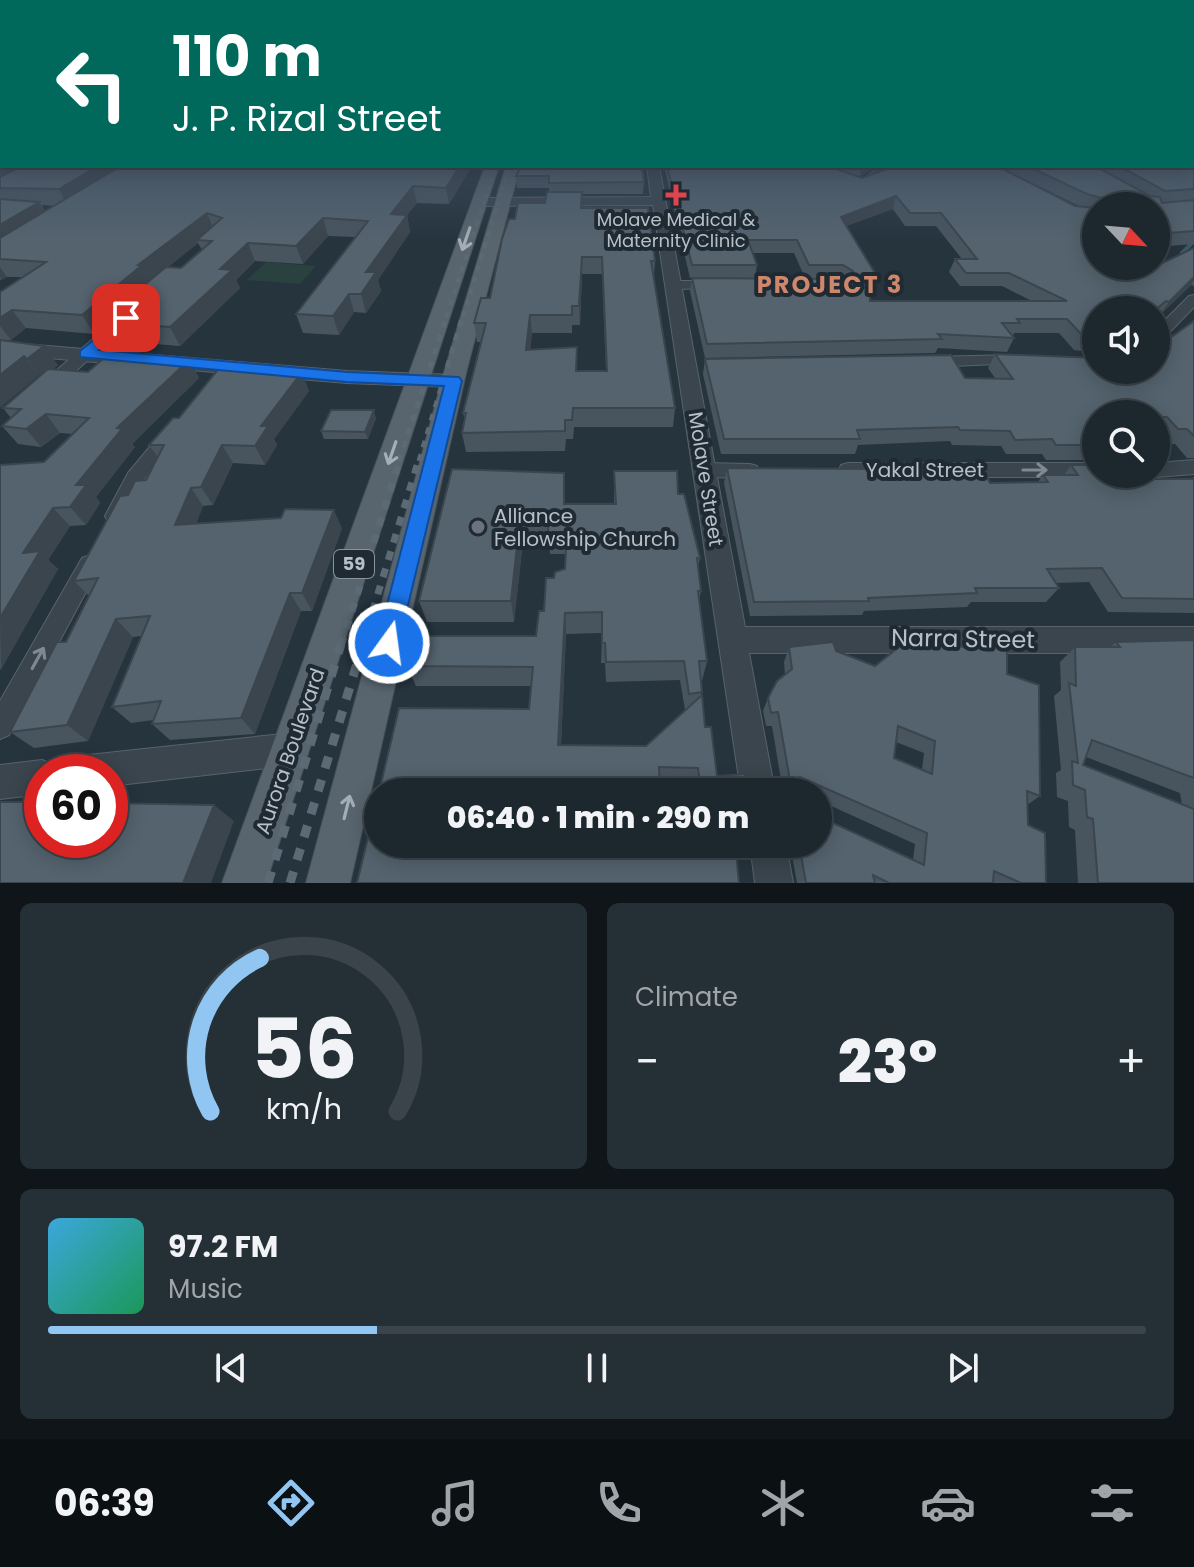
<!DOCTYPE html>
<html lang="en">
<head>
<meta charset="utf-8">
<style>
	body { margin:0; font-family:Poppins,sans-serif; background:#252f36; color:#f1f3f6; height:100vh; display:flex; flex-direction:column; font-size:30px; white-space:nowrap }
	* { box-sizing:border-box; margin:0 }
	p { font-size:26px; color:#a0a5aa }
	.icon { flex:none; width:44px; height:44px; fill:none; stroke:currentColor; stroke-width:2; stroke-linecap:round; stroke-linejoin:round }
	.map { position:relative; height:883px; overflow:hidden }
	.sheet { display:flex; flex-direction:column; gap:20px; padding:20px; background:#0f1519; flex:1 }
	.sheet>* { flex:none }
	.hud { position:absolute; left:0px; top:0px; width:1194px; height:168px; box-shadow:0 4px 20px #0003,0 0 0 2px #3a444a; background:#00695c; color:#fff; overflow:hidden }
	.needle { width:52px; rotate:116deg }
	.buttons { position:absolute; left:1082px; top:192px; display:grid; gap:16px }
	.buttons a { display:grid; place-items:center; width:88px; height:88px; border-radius:50%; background:#1c272e; box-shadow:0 4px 20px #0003,0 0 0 2px #3a444a; font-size:40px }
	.speed { position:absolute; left:24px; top:754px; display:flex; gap:16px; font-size:40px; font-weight:700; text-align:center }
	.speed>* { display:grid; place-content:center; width:104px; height:104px; border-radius:50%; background:#1c272e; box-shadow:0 4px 20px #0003,0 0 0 2px #3a444a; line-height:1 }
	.speed .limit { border:12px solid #d22; background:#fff; color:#111 }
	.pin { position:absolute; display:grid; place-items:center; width:68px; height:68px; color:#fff; margin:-34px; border-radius:16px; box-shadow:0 4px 12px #0006 }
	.me { position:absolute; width:88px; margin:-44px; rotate:14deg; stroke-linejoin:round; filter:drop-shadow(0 0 6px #0008) }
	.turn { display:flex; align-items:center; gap:28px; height:168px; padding:0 40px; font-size:36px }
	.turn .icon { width:104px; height:104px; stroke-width:2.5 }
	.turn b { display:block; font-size:56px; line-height:68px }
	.big { font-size:60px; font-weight:800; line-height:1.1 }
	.sheet .tile { flex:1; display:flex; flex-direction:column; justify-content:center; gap:12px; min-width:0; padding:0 28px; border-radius:12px; background:#252f36 }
	.sheet .dial { align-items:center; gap:0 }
	.dial svg { height:208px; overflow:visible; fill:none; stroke:#3a444a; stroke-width:7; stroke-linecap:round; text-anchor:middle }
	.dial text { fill:#f1f3f6; stroke:none }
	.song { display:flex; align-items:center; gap:24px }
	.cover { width:96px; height:96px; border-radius:12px; background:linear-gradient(135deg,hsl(200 70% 55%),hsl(150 70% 35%)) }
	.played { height:8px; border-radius:4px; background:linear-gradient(90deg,#92c6f2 30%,#3a444a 30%) }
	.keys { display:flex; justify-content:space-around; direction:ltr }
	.heat { display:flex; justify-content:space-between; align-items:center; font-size:44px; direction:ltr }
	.sheet .tiles { flex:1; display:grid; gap:20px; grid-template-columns:1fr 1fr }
	.tile:last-child { grid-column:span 2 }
	.trip { position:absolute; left:364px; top:778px; width:468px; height:80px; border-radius:40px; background:#1c272e; box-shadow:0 4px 20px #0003,0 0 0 2px #3a444a; font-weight:800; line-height:80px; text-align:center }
	.dock { display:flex; height:128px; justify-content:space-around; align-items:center; background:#0b1012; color:#a0a5aa }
	.dock .icon { width:56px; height:56px }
	.dock .selected { color:#92c6f2 }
	.dock b { font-size:36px; color:#f1f3f6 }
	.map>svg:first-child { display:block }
	.green { fill:#29413f }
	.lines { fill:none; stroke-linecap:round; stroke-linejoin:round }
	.stream { stroke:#3d5565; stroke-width:4 }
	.minor-casing { stroke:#58636c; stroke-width:2 }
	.tertiary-casing { stroke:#58636c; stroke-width:2 }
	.primary-casing { stroke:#46515a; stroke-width:2 }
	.minor { fill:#3a454e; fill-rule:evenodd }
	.tertiary { fill:#3a454e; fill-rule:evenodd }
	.primary { fill:#58656e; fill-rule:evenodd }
	.rail-far4 { stroke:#5c6a75; stroke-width:3; stroke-dasharray:4 4; stroke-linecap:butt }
	.rail-far3 { stroke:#5c6a75; stroke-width:4; stroke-dasharray:6 6; stroke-linecap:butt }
	.rail-far2 { stroke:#5c6a75; stroke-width:5; stroke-dasharray:7 7; stroke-linecap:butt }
	.rail-far1 { stroke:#5c6a75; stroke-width:7; stroke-dasharray:9 9; stroke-linecap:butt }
	.rail { stroke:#5c6a75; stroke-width:9; stroke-dasharray:12 12; stroke-linecap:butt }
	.wall { fill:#48555f; fill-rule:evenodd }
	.shaded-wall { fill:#3b454d }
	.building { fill:#54636e; stroke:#3b454d; stroke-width:2; fill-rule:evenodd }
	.oneway { stroke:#a3aeb7 }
	.oneway2 { stroke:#7e8992 }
	.route { fill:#1a73e8; stroke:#114b97; stroke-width:2 }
	.health-dot { fill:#e0444e; stroke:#1f2a33; stroke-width:3 }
	.worship-dot { fill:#6b7280; stroke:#1f2a33; stroke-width:3 }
	.labels { text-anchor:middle; stroke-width:8; stroke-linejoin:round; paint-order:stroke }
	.far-poi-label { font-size:18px; fill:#b6c0c9; stroke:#1f2a33 }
	.shield { fill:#1f2a33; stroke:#89939c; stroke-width:2 }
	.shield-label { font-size:18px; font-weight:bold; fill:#b6c0c9 }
	.street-label { font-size:20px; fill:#b6c0c9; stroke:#1f2a33 }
	.poi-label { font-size:20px; fill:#b6c0c9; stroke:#1f2a33; text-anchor:start }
	.far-district-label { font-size:24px; font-weight:bold; letter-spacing:2px; fill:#cf876b; stroke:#1f2a33 }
	.near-street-label { font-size:24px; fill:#b6c0c9; stroke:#1f2a33 }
</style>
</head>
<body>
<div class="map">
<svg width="1194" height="883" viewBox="0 0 1194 883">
	<rect width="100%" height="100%" fill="#26343e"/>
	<!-- green -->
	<path class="green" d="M266,262L316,266L300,284L247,280Z"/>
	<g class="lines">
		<!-- stream -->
		<path class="stream" d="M1188,259L1182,253L1194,241"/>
		<defs>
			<g id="minor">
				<path d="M881,166H892L867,186H859V182Z"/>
				<path d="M715,281L720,282V288L674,289L667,285L674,281Z"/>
				<path d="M1194,295V307L1161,341L1156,343V329L1189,296Z"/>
				<path d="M127,313L132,314V320L56,389H44L42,385L44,381L122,314Z"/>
				<path d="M1013,355L1021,360L1019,363L931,367L923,362L931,357Z"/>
				<path d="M169,429L178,435L142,482L122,522L115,524L108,522L105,516L128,473L163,431Z"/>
				<path d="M1194,460V474L1156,477L1149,474H1156V463Z"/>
				<path d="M705,463L750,464L757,466L759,471L757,476L750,478L705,477L698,475L696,470L698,465Z"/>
				<path d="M848,463H1096V474H1103L1096,477H848L841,475L839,470L841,465Z"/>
				<path d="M90,555L98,558L101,564L9,735L0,739V701L82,558Z"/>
			</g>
			<g id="tertiary">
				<path d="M647,166H659L745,627H1194V653H749L775,792H741L653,205L479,206L472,202L479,198L651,197Z"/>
				<path d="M0,342L347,371L453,375L463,381L453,387L347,383L0,354Z"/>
				<path d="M292,733L304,737L308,749L304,761L292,765L110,786V772H71L76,760L88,755Z"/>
				<path d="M42,760L54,765L57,772H42V794L0,799V765Z"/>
				<path d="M750,844H786L793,883H755Z"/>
			</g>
			<g id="primary">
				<path d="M485,166H499L266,883H222Z"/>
				<path d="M506,166H520L467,369L350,883H306L445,369Z"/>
			</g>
		</defs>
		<!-- minor casing -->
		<use href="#minor" class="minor-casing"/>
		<!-- tertiary casing -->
		<use href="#tertiary" class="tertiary-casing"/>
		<!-- primary casing -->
		<use href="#primary" class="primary-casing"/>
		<!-- minor -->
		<use href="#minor" class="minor"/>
		<!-- tertiary -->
		<use href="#tertiary" class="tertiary"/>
		<!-- primary -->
		<use href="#primary" class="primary"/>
		<!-- rail-far4 -->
		<g class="rail-far4">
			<path d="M483,205L496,166"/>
			<path d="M497,205L509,166"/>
		</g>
		<!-- rail-far3 -->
		<g class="rail-far3">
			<path d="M446,317L484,203"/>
			<path d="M463,317L498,203"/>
		</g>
		<!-- rail-far2 -->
		<g class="rail-far2">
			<path d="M399,461L447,315"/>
			<path d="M419,461L463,315"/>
		</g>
		<!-- rail-far1 -->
		<g class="rail-far1">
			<path d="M341,646L400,459"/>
			<path d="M362,646L419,459"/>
		</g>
		<!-- rail -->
		<g class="rail">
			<path d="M268,883L341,644"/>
			<path d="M290,883L363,644"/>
		</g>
	</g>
	<!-- wall -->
	<g class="wall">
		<path d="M2,117V166L13,171L20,167L17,166H472L449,204L417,203L407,215L410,232L378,280L381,291L366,313L354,312L339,335L303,333L296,314L355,237L328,236L303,264L255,261L236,280L240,288L180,346L117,341L106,323L94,334L26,328L11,340H0V292L22,277H7L0,280V149ZM42,205L55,206L45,211ZM198,243L202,250L181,268L168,267Z"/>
		<path d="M1192,117H1194V244L1156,247V206H1096V266H1156L1194,248V286L1191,285L1159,316L1156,314V310H1096V353L1074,350L1059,333H1014L1013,336L1014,338L1007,352L938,348L935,353L705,358L690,291L692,278H690L664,166H876L859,177L862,178L887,169L889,166H1192ZM1002,169L1006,170L1081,207L1075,206ZM893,209L905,226H936L962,259H955L949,272L960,286H1002L1032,301H870L869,287L875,273L846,226ZM753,253H794L805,278H755L757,265Z"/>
		<path d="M521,166L644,182L643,194H582V208L655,261L654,278L675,408L673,427H574L573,439H566L565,451L466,452L462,433L465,420L463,413L482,342H477L474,323L490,298L515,219L545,203L549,192V188H517L516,176ZM582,274H602L606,371H578L530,350L532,333H572V325H580Z"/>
		<path d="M1194,321V458H1187L1175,444H1165L1156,433V414H1096V460H1046L1042,454H1006L1001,446L952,445L950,441L858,445L855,454H721L703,374L705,359L965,378H995L988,368L995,354L1094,358L1096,355V370H1156Z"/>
		<path d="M0,340L58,365L53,369L88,372L189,360L199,378L132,444L135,447L96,497L100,503L86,525L70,526L48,560L58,569L0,670V465L44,462L73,434L60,433L41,447L18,444L2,426L11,418L3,408L40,376Z"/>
		<path d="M284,371L309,391L274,439L277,445L265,465L233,463L213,505L203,506L196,524L342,528L312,611H301L255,734L170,740L152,724L154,720L131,723L112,707L141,636L133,637L88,741L34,748L10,732L66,642L89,596L74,581L128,495L146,480L158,457L149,445L179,418Z"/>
		<path d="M376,418L368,439H324L321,431Z"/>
		<path d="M1071,465L1149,479H1191L1194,477V613L1108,612L1089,582L1055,583L1059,588L1046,602H971L967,607L864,611L862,615L750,616L724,483L727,468L874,474L990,483L1038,482L1043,475H1064Z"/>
		<path d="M614,471L678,494L700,558L698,568L701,591L699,601L707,661L702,681H701V696L705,727L717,776L749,792H694V785L660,784V792H379L529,709L532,686H416L407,666L536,636L554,578L565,569L566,554H550L549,541H523L514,622H427L419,601L564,473L565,504H614ZM602,633L601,663H605L606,682L680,680L685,710L646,746L561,745L566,634Z"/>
		<path d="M1194,640V883H1078L1075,830L1069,827L1068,801L1057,797L1056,773L1061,770L1054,696L1061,690L1060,662L1075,647H1110L1116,642ZM1086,757L1180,793L1182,805L1083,765Z"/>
		<path d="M789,647L836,651L875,666L1007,674L1040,796L1027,805L1028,825L1046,883H797L790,844H818L913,860L915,844L818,800V792H799L794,790L793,792H783L772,726H766L763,711L768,698L785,675L784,662ZM896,742L924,753L922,770L894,758Z"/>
	</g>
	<!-- shaded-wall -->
	<g class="shaded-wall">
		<path d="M2,165V166H10L17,178L0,188V166Z"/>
		<path d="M98,166H131L68,206L59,189Z"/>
		<path d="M460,166H472L449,204L446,188Z"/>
		<path d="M862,166H876L859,177Z"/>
		<path d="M413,186L417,203L407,215L410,232L378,280L381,291L366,313L361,294L366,272L391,214Z"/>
		<path d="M896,196L893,209L838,229L841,217Z"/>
		<path d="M39,202L50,218L0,249V225Z"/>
		<path d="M207,213L214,230L197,240L198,243L107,316L110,320L94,334L82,315L138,265Z"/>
		<path d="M323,218L328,236L303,264L296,246Z"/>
		<path d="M248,243L255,261L236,280L240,288L180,346L170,327L220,269Z"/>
		<path d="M582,257V274L580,325L579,306Z"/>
		<path d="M0,267L7,277L2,280L0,277Z"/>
		<path d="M1194,277V280L1191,285L1159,316L1169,302Z"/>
		<path d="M349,294L354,312L339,335L333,316Z"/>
		<path d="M12,310L26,328L11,340L0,326V318Z"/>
		<path d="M530,315L532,333L527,369L526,350Z"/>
		<path d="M44,346L58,365L42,379L27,359Z"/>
		<path d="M24,356L39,375L0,408V375Z"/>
		<path d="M189,360L199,378L132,444L135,447L96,497L100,503L86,525L70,507L76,485L117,428Z"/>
		<path d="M302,372L309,391L274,439L277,445L265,465L255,446L261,426Z"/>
		<path d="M374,410L376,418L368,439L365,432Z"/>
		<path d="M46,414L60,433L41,447L26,429Z"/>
		<path d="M222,445L233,463L213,505L201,487Z"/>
		<path d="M191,488L203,506L188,544L175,525Z"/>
		<path d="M53,508L70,526L48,560L58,569L1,670L0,618L23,553Z"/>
		<path d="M334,510L342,528L312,611L302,593Z"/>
		<path d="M520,519L523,541L514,622L511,601Z"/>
		<path d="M290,593L301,611L255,734L241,718Z"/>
		<path d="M565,613L566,634L560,763L558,745Z"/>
		<path d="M116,619L133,637L88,741L67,725Z"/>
		<path d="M214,805L234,821L211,883H183Z"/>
	</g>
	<!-- building -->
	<g class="building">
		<rect x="0" y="117" width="2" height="32"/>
		<rect x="1192" y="117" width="2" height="39"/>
		<path d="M22,166H98L59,189L0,188V177Z"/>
		<path d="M121,166H460L446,188L413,186L391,214L407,215L366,272H376L361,294H349L333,316L296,314L368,221L323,218L296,246L248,243L220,269L232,270L170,327L105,322L112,317L107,316L166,267L181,268L212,241L197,240L222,218L207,213L138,265H142L82,315L12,310L0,318V292L46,262L0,259V238Z"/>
		<path d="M521,166H642L644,182L549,183V176H516Z"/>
		<path d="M667,166H828L862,178L887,169L889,166H997L1075,206L1096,208V266H1156L1194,248V277L1169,302L1166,301L1155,310H1096V338L1083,336L1067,319H1017L1020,323H1002L1014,338L938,334L942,339L707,344L692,278L843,279L853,271L843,265H809L797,240H748L757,265H692ZM896,196L910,213H941L977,259H955L966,273H1009L1067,301H870L869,273H875L841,217Z"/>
		<path d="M1027,166H1095L1150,196L1160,197L1162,203L1194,200V231L1156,234V206H1105V199L1087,194Z"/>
		<path d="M1119,166H1186L1194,169V189L1165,191Z"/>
		<path d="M547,192H582L581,208H648L655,261H651L675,408H573L572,420H565V431L462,433L466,413H463L486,323H474L481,298H490L502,239L509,219H515L518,203H545ZM582,257H602L607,371H576L577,347L526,350L530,315H572V306H579Z"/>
		<path d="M0,199L39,202L0,225Z"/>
		<path d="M1194,321V436L1187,429H1178L1167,417H1156V414H1096V445H1056L1052,439L1015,440L1010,431L960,430L958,427L857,430L860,439H724L705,359L951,355L965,378L1013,379L995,354L1096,358V370H1156V348Z"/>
		<path d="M0,340L44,346L27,359L24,356L0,375Z"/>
		<path d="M105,357L189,360L117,428L122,429L76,485H86L70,507L53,508L23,553L40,551L0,618V465L44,462L89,418L46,414L26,429L2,426L21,409L3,408L48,369L88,372Z"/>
		<path d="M224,362L282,366L279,370L302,372L261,426H268L255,446L222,445L201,487L191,488L175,525L281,518L285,509L334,510L302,593H290L241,718L152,724L161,701L112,707L150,616L116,619L67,725L10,732L57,642H66L98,578L74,581L120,496L128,495L135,481L146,480L164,445H149L173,418H179Z"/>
		<path d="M331,410H374L365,432L321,431Z"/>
		<path d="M1071,465H1096V474H1146L1149,479H1194V599L1122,598L1102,568L1047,569L1059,588H975L977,593L868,598L869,601L754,602L727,468L872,469L874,474L984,471L990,483L1048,482L1043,475H1078Z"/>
		<path d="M452,469L564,473V504H616L614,471H677L678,494H684L700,558H697L701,591H698L707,661H699L702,692L689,694L684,661L606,662L605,643H602V612L565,613L558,745L646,746L702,695L705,727H711L717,776L745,774L749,792L701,791L698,768L659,767L660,788L556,786L555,792H379L399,708L529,709L533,667L407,666L415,636H536L539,611H544L546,578H554L555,572L565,569L567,532H548L549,519H520L511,601H419Z"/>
		<path d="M1194,640V778L1092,740L1083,765L1194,809V883H1098L1093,819L1087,817L1085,790L1073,785L1072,761L1078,763L1069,683L1076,686L1075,647H1120L1116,642Z"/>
		<path d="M833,642L836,651L875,666L904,643L949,642L966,648L970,642H1007V674L1039,685L1040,796L1027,791L1028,825L1045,833L1046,883H1021L994,871L993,883H889L873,875L875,883H806L799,844H818V816L924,865L927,833L800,777L792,792L778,712L771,713L768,698L777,681L792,669L789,647ZM898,726L935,741L932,774L894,758Z"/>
		<path d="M378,796V844H728L729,852H736L739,883H357Z"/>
		<path d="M0,802H42V840H110V803L214,805L183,883H0Z"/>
	</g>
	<!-- one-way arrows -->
	<defs><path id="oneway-shaft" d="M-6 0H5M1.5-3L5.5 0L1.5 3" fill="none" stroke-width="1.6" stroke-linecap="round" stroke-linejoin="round" transform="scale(2)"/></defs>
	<g class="oneway">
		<use href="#oneway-shaft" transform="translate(466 239) rotate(109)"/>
		<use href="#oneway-shaft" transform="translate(392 453) rotate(109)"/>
		<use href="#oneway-shaft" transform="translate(347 807) rotate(-76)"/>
	</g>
	<g class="oneway2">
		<use href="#oneway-shaft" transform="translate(1035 470)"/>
		<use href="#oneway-shaft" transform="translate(38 658) rotate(-61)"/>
	</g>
	<!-- sky -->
	<linearGradient id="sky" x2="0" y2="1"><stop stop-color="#151d22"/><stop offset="0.49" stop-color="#415063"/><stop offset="1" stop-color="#415063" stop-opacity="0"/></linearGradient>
	<rect width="1194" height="241" fill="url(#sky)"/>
	<!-- route -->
	<path class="route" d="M126,314L133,318L131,321L99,350L347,372L459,377L462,381L397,651L389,654L381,651L377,643L444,386L347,382L80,357V351Z"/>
	<!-- markers -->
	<path class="health-dot" d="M672 183h8v8h8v8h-8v8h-8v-8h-8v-8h8z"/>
	<circle class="worship-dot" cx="478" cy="527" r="8"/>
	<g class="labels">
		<!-- far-poi labels -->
		<g class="far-poi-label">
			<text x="676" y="226">Molave Medical &amp;<tspan x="676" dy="21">Maternity Clinic</tspan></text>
		</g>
		<!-- shield labels -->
		<rect class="shield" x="334" y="550" width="40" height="28" rx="6"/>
		<g class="shield-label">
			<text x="354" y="570">59</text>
		</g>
		<!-- street labels -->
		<g class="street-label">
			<text x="925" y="477">Yakal Street</text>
			<text transform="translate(706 479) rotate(81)" y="7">Molave Street</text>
			<text transform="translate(290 751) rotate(-71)" y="7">Aurora Boulevard</text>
		</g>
		<!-- poi labels -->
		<g class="poi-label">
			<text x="494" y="523">Alliance<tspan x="494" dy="23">Fellowship Church</tspan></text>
		</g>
		<!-- far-district labels -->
		<g class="far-district-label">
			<text x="830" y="293">PROJECT 3</text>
		</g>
		<!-- near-street labels -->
		<g class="near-street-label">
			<text transform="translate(963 639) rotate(1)" y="8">Narra Street</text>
		</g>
	</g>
</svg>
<div class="buttons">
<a><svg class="needle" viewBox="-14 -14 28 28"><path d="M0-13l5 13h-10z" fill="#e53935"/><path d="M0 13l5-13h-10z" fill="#a0a5aa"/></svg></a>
<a><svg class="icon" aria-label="sound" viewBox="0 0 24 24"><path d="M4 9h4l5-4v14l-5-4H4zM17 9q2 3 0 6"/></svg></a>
<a><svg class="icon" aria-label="search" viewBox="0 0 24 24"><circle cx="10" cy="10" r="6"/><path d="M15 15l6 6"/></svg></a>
</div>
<div class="speed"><div class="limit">60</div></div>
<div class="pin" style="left:126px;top:318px;background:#d93025"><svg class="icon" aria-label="arrive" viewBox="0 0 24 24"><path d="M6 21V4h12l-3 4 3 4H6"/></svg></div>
<svg class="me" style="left:389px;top:643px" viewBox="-20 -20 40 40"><circle r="17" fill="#1a73e8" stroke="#fff" stroke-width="3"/><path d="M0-11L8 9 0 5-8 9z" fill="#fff"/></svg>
<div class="trip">06:40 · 1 min · 290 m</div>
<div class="hud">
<div class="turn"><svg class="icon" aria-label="left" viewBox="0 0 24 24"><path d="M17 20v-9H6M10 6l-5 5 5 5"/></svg><div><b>110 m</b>J. P. Rizal Street</div></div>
</div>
</div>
<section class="sheet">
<div class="tiles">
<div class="tile dial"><svg viewBox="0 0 100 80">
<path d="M14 69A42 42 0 1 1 86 69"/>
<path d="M14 69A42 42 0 0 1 33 10" stroke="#92c6f2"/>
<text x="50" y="56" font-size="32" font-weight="700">56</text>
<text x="50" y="72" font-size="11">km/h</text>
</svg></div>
<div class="tile"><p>Climate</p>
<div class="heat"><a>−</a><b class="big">23°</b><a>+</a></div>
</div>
<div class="tile">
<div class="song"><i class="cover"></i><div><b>97.2 FM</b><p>Music</p></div></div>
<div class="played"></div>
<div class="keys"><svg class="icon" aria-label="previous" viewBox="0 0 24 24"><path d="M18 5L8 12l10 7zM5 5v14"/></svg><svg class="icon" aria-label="pause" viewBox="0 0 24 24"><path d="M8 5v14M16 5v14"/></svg><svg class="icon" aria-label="next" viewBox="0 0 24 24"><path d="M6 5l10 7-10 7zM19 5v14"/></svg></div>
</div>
</div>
</section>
<nav class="dock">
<b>06:39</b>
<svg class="icon selected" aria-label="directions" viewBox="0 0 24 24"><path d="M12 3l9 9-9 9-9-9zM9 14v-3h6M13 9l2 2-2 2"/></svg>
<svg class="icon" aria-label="music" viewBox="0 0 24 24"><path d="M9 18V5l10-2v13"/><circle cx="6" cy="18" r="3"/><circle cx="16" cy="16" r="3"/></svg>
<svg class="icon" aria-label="phone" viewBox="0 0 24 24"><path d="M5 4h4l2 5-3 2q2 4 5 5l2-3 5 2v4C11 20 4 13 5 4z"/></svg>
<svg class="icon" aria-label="climate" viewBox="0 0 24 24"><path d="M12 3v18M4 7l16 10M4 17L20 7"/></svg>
<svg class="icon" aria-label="car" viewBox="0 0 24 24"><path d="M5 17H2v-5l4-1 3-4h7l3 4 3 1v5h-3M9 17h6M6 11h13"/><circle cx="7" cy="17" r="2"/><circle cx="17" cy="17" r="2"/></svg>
<svg class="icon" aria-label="filters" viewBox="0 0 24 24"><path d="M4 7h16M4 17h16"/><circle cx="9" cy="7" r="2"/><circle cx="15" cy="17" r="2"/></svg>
</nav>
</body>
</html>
